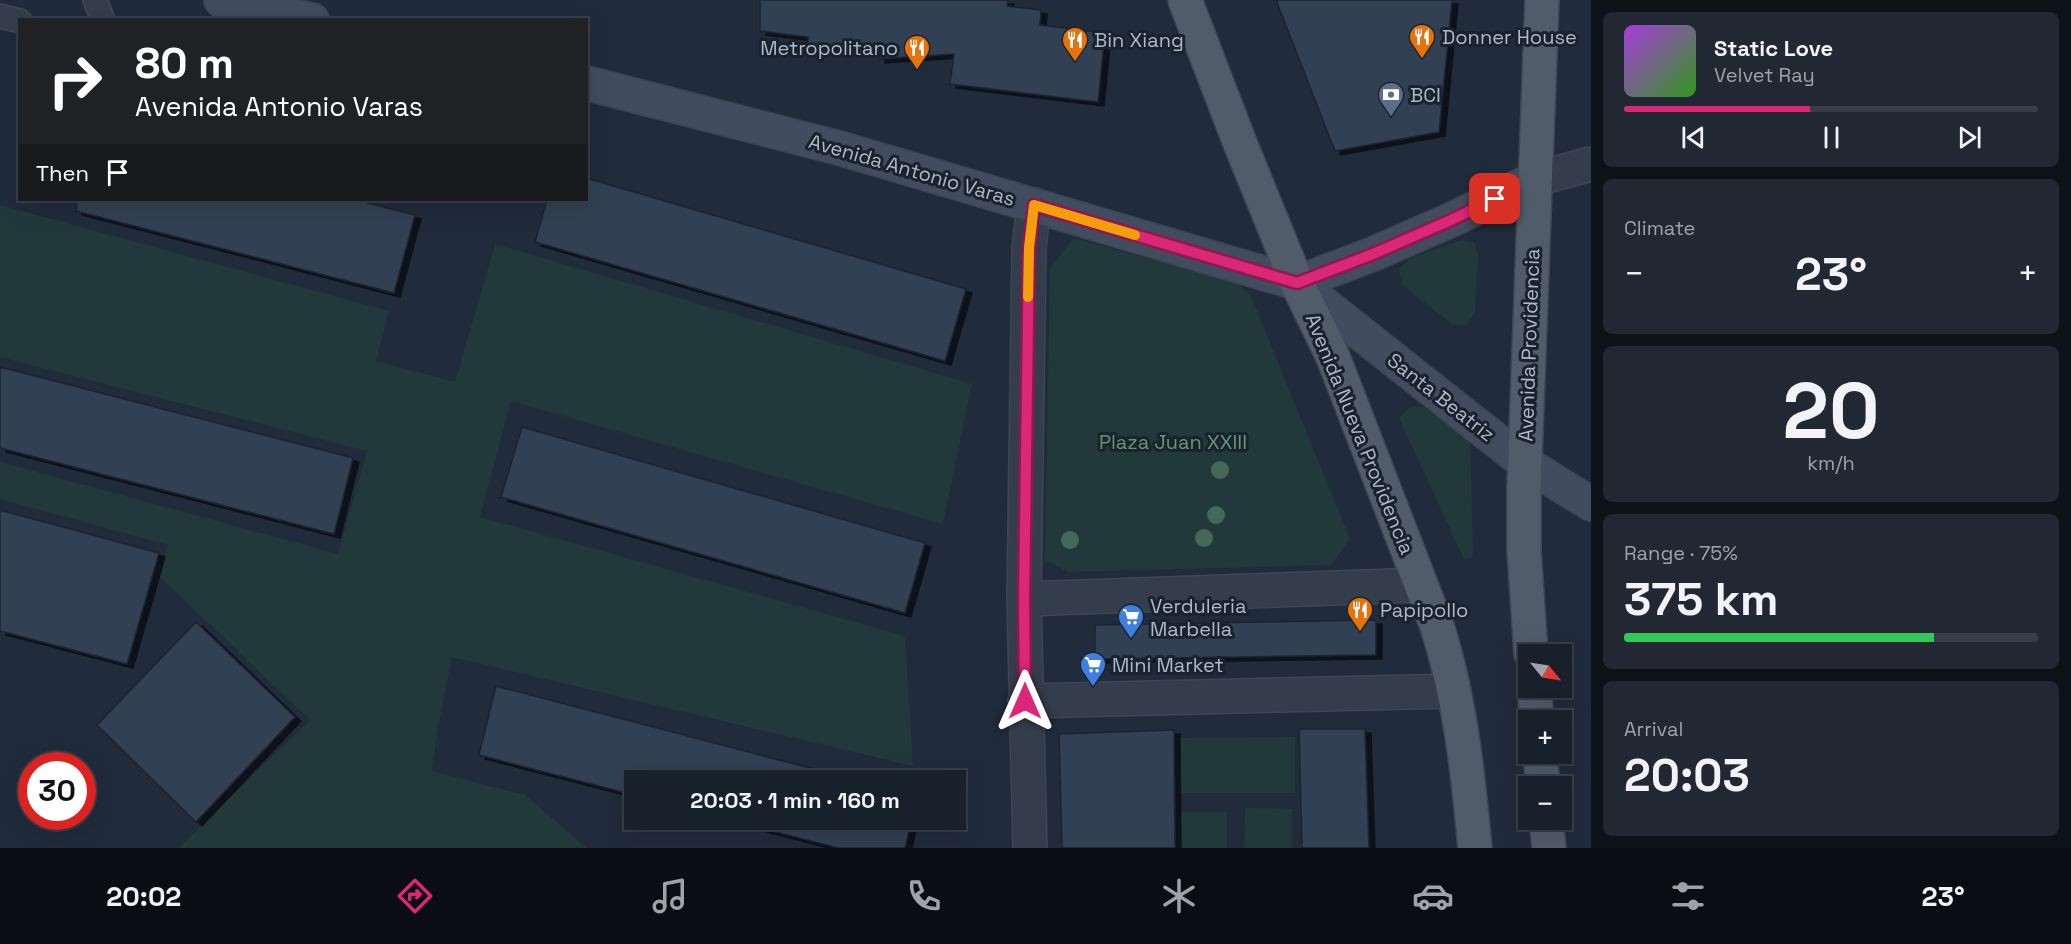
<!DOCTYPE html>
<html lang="en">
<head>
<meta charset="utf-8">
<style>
	body { margin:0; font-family:"Space Grotesk",sans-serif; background:#212834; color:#f1f3f6; height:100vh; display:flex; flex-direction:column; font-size:22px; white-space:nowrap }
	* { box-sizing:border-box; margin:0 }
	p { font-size:20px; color:#9fa3a9 }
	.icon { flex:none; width:33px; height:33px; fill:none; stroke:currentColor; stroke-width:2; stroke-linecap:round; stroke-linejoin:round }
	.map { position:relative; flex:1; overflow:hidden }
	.drawer { display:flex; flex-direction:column; gap:12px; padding:12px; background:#0d1218; width:480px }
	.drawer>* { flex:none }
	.guide { position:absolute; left:18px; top:18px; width:570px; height:183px; border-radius:0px; box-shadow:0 6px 24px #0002,0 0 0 2px #363e48; background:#202124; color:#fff; overflow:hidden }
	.needle { width:39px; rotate:120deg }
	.fabs { position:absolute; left:1518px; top:644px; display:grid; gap:12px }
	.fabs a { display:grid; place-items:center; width:54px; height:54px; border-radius:0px; background:#18202c; box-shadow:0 6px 24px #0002,0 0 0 2px #363e48; font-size:30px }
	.speed { position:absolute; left:18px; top:752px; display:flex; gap:12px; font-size:30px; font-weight:700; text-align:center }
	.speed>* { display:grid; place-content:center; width:78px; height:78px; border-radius:50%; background:#18202c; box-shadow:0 6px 24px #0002,0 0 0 2px #363e48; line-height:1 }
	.speed .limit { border:9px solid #d22; background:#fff; color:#111 }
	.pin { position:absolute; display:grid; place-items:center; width:51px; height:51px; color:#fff; margin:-26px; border-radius:12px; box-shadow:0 3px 9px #0006 }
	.me { position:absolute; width:66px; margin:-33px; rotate:0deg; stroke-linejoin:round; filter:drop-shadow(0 0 4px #0008) }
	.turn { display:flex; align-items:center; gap:21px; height:126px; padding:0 18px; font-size:27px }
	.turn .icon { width:78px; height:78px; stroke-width:2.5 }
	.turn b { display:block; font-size:42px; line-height:51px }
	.then { display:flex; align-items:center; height:57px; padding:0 18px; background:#0003; gap:12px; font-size:22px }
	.big { font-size:45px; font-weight:700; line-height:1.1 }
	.drawer .widget { flex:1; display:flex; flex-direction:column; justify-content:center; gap:9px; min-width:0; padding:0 21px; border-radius:9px; background:#212834 }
	.drawer .dial { align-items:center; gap:0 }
	.dial b { font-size:78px; line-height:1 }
	.song { display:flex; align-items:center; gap:18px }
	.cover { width:72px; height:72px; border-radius:9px; background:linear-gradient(135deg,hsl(280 70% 55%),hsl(110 70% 35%)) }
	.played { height:6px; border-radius:3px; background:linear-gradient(90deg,#db2777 45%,#363e48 45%) }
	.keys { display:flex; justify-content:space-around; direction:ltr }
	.heat { display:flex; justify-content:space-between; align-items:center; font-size:33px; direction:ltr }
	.charge { height:9px; border-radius:4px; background:linear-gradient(90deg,#34c759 75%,#363e48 0) }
	.trip { position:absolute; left:624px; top:770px; width:342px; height:60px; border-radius:0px; background:#18202c; box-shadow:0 6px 24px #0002,0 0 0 2px #363e48; font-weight:700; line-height:60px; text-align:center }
	.tabs { display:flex; height:96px; justify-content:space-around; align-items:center; background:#0a0d12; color:#9fa3a9 }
	.tabs .icon { width:42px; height:42px }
	.tabs .active { color:#db2777 }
	.tabs b { font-size:27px; color:#f1f3f6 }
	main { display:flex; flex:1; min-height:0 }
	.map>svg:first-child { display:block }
	.green { fill:#22393c }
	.building { fill:#323f52; stroke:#1b2431; stroke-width:1.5; filter:url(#shadow) }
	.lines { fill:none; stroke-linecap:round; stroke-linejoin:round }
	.lane-casing { stroke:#3d4654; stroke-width:26 }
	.street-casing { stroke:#3d4654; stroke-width:36 }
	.secondary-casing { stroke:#3d4654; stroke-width:36 }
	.primary-casing { stroke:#3d4654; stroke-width:36 }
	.lane { stroke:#343d4b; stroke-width:22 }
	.street { stroke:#343d4b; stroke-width:33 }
	.secondary { stroke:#414c5e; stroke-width:33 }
	.primary { stroke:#515c6b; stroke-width:33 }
	.tree { fill:#456858 }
	.route-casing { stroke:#8e194d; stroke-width:15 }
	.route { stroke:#db2777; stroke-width:10 }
	.slow { stroke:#f59e0b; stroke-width:10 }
	.labels { text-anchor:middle; stroke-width:6; stroke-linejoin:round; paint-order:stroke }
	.poi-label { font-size:20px; fill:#aeb8c7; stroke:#19222f; text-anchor:start }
	.street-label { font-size:20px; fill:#aeb8c7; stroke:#19222f }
	.park-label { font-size:20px; fill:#649970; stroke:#19222f }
</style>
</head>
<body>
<main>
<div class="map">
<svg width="1591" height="848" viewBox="0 0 1591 848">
	<defs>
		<filter id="shadow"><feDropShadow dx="6" dy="4" stdDeviation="0" flood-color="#0009"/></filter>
	</defs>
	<rect width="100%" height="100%" fill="#202b3b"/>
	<!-- green -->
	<g class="green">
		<path d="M0,205L389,311L376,361L455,382L495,244L972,384L943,524L511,401L480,517L905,636L913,766L452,657L439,723L432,771L525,795L587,848H178L310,720L160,577L168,545L0,499V462L338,554L367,451L0,357Z"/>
		<path d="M1073,238L1236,282L1251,296L1350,539L1331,565L1068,572L1045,560L1050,269Z"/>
		<path d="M1461,240L1475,243L1478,255L1475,313L1466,325H1453L1402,285L1399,269L1411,258Z"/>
		<path d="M1422,406L1470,435L1473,557L1464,559L1399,418L1409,408Z"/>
		<path d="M1295,737V793H1180V738Z"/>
		<path d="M1245,808L1292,809V848H1244Z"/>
		<path d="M1180,812H1227V848H1179Z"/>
	</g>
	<!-- building -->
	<g class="building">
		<path d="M760,0H1008L1007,6L1041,10L1040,25L1105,33L1098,102L950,84L954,54L879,59L880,50L808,44V37L760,31Z"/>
		<path d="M1276,0H1452L1439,132L1335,151Z"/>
		<path d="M586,178L966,289L945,361L535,242L547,200H586Z"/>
		<path d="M77,200H356L415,215L394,293L76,211Z"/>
		<path d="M0,367L353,458L334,534L0,448Z"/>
		<path d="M522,427L925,543L905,613L501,497Z"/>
		<path d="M0,510L159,553L127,664L0,631Z"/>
		<path d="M1376,620V655L1095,659V625Z"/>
		<path d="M196,622L295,717L196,822L97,725Z"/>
		<path d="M496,686L856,780H634V795L479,755Z"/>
		<path d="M1299,729H1365L1369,848H1302Z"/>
		<path d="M1174,730L1175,848H1062L1059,734Z"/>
		<path d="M726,819H912L905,848H838Z"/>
	</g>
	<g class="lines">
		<defs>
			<g id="lane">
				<path d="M95,0L103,20"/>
				<path d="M0,16L20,21"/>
			</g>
			<g id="street">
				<path d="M1535,179L1591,164"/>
				<path d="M1024,599L1421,585"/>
				<path d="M1025,701L1454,691"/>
				<path d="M1030,848L1024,599L1029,248L1034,205"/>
			</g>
			<g id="secondary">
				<path d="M221,0L312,20"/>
				<path d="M586,83L839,148L1297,283L1373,254L1451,220L1535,179"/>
				<path d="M1297,283L1525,463L1591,504"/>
			</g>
			<g id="primary">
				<path d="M1185,0L1240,143L1297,283L1333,357L1437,626C1460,698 1468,773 1475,848"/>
				<path d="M1531,654L1524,550V486L1542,0"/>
				<path d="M1534,687L1537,720"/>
				<path d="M1540,753L1543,786"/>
				<path d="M1546,819L1549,848"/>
			</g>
		</defs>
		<!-- lane casing -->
		<use href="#lane" class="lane-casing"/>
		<!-- street casing -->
		<use href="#street" class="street-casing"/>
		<!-- secondary casing -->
		<use href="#secondary" class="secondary-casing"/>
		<!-- primary casing -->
		<use href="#primary" class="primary-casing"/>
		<!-- lane -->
		<use href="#lane" class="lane"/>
		<!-- street -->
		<use href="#street" class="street"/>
		<!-- secondary -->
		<use href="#secondary" class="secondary"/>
		<!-- primary -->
		<use href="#primary" class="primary"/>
	</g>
	<!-- trees -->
	<g class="tree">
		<circle cx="1220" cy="470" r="9"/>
		<circle cx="1216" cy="515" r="9"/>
		<circle cx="1204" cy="538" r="9"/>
		<circle cx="1070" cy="540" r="9"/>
	</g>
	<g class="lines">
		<defs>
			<path id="route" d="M1025,701L1024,599L1029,248L1034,205L1297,283L1373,254L1451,220L1495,199"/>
		</defs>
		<!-- route casing -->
		<use href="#route" class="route-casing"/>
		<!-- route -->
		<use href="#route" class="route"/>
		<!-- slow -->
		<path class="slow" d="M1028,297L1029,248L1034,205L1135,235"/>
	</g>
	<!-- icons -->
	<defs>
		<symbol id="restaurant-pin" viewBox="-11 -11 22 30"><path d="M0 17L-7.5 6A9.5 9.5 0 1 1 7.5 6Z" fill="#e8710a" stroke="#19222f"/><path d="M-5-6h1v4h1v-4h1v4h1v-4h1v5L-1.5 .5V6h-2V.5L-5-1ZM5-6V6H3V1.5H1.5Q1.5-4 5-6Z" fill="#fff"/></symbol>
		<symbol id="bank-pin" viewBox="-11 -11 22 30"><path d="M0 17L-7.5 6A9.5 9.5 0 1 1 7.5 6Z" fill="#5c6f8a" stroke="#19222f"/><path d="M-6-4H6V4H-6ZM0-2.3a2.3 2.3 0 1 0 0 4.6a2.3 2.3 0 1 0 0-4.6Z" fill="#fff"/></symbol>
		<symbol id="supermarket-pin" viewBox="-11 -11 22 30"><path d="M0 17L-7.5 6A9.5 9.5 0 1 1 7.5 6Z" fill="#3f7fe0" stroke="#19222f"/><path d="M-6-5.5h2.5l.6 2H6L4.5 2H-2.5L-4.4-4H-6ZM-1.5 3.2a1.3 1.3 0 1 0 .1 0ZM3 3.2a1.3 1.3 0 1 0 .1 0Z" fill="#fff"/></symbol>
	</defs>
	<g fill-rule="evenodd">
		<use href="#restaurant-pin" x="1407" y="22" width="30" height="40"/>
		<use href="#restaurant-pin" x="1060" y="25" width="30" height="40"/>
		<use href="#restaurant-pin" x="902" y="33" width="30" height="40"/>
		<use href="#bank-pin" x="1376" y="80" width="30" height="40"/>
		<use href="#restaurant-pin" x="1345" y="595" width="30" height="40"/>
		<use href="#supermarket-pin" x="1116" y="602" width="30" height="40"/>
		<use href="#supermarket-pin" x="1078" y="650" width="30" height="40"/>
	</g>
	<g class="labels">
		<!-- poi labels -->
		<g class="poi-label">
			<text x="1442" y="44">Donner House</text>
			<text x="1094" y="47">Bin Xiang</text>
			<text x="898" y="55" text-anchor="end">Metropolitano</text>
			<text x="1410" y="102">BCI</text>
			<text x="1150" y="613">Verduleria<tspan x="1150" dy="23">Marbella</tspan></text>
			<text x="1380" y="617">Papipollo</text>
			<text x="1112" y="672">Mini Market</text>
		</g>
		<!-- street labels -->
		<g class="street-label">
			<text transform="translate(912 170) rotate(16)" y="7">Avenida Antonio Varas</text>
			<text transform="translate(1529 345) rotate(-88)" y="7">Avenida Providencia</text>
			<text transform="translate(1441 397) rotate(38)" y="7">Santa Beatriz</text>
			<text transform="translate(1360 434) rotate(68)" y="7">Avenida Nueva Providencia</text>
		</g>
		<!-- park labels -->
		<g class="park-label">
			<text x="1173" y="449">Plaza Juan XXIII</text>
		</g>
	</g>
</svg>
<div class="fabs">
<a><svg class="needle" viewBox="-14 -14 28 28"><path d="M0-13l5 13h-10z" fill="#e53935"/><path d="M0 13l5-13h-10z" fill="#9fa3a9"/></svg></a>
<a>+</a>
<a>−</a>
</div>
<div class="speed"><div class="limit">30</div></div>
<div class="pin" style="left:1495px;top:199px;background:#d93025"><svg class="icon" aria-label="arrive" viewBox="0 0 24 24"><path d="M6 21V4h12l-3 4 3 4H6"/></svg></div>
<svg class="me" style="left:1025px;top:701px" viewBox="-20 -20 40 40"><path d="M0-17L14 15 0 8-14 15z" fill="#db2777" stroke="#fff" stroke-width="4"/></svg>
<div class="trip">20:03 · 1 min · 160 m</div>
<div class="guide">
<div class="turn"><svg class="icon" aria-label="right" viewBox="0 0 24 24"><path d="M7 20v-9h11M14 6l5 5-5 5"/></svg><div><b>80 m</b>Avenida Antonio Varas</div></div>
<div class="then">Then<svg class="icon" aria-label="arrive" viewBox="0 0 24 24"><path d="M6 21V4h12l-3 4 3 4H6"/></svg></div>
</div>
</div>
<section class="drawer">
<div class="widget">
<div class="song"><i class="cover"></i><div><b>Static Love</b><p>Velvet Ray</p></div></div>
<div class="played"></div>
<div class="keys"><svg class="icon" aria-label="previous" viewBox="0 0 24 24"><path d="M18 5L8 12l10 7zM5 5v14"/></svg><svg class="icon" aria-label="pause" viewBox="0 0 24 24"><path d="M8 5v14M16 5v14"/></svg><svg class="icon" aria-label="next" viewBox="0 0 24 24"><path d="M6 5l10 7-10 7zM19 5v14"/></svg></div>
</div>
<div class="widget"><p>Climate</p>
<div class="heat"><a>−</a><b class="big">23°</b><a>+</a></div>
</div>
<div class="widget dial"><b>20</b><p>km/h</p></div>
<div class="widget"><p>Range · 75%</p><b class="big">375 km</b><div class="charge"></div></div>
<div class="widget"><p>Arrival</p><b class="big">20:03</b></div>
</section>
</main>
<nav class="tabs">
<b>20:02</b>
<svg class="icon active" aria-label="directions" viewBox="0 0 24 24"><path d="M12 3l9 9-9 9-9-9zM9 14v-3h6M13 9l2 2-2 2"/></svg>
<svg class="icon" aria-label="music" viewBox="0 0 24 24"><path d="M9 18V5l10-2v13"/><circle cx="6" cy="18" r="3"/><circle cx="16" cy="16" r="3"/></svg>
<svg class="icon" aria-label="phone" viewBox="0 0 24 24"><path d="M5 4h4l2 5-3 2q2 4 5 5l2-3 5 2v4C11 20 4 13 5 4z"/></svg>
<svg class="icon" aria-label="climate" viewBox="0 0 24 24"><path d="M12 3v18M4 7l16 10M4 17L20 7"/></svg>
<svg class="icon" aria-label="car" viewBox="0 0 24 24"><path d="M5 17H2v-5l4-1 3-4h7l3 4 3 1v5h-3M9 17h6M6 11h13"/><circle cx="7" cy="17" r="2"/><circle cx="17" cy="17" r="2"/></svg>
<svg class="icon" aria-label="filters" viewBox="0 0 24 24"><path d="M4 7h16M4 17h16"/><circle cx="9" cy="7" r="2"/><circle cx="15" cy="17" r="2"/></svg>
<b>23°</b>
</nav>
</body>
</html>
